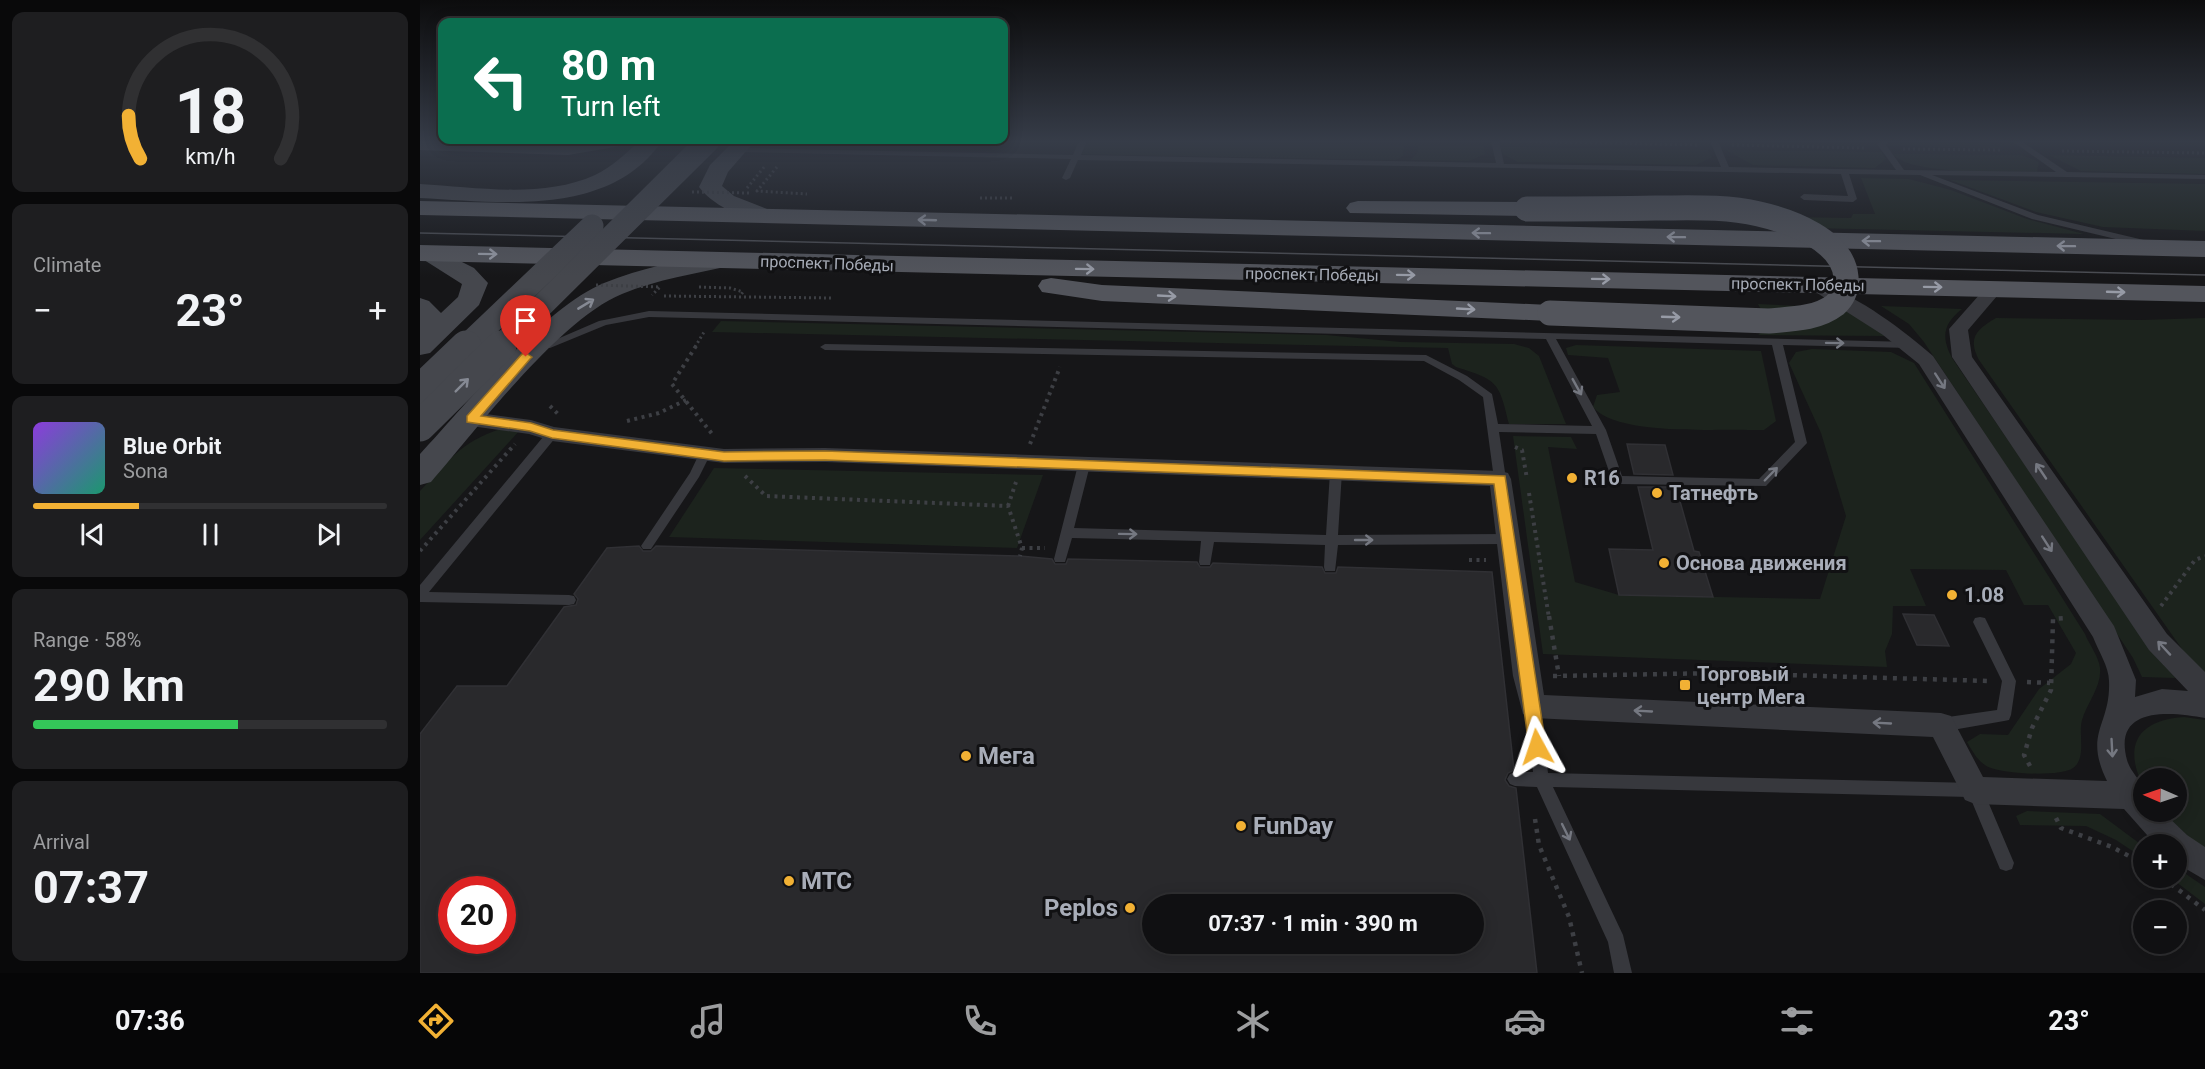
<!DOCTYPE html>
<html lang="en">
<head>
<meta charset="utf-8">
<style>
	body { margin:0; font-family:Roboto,sans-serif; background:#1e1e20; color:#f1f3f6; height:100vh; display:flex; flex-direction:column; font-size:22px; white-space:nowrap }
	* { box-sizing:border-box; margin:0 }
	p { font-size:20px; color:#9c9d9f }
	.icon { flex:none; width:33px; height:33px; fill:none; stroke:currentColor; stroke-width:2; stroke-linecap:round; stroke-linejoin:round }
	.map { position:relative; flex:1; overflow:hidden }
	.details { display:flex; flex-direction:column; gap:12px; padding:12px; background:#09090a; width:420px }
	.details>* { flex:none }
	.hud { position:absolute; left:18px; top:18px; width:570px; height:126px; border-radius:12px; box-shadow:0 3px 15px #0003,0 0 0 2px #303032; background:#0b6e4f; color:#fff; overflow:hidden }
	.needle { width:39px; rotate:272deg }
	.tools { position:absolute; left:1713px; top:768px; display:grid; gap:12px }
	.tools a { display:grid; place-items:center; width:54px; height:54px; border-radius:50%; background:#101012; box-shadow:0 3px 15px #0003,0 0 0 2px #303032; font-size:30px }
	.speed { position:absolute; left:18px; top:876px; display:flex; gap:12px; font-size:30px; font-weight:700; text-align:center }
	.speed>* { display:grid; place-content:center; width:78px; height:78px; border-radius:50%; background:#101012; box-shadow:0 3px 15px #0003,0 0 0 2px #303032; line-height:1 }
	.speed .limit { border:9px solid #d22; background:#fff; color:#111 }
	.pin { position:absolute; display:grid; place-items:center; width:51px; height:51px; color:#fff; margin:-62px -26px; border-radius:50% 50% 50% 0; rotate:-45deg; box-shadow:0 0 6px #0007 }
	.pin .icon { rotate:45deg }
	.me { position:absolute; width:66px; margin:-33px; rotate:355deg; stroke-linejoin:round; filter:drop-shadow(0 0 4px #0008) }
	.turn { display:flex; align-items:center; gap:21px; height:126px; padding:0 24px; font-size:27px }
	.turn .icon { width:78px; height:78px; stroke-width:2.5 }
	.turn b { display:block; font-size:42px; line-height:51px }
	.big { font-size:45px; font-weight:700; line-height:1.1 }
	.details .widget { flex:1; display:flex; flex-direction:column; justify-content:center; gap:9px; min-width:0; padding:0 21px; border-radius:12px; background:#1e1e20 }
	.details .dial { align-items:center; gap:0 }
	.dial svg { height:156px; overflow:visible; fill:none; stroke:#303032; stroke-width:7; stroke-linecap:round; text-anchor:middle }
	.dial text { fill:#f1f3f6; stroke:none }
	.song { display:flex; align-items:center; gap:18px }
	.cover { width:72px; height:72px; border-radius:9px; background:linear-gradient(135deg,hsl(270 70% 55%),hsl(160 70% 35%)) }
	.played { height:6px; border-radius:3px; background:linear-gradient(90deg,#f2b134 30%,#303032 30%) }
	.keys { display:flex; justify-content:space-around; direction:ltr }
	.heat { display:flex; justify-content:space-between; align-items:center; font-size:33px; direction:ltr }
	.charge { height:9px; border-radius:4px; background:linear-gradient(90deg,#34c759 58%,#303032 0) }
	.trip { position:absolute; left:722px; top:894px; width:342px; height:60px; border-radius:30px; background:#101012; box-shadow:0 3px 15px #0003,0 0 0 2px #303032; font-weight:700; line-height:60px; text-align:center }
	.menu { display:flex; height:96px; justify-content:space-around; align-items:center; background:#060607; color:#9c9d9f }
	.menu .icon { width:42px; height:42px }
	.menu .active { color:#f2b134 }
	.menu b { font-size:27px; color:#f1f3f6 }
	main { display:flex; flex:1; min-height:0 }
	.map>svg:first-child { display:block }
	.green { fill:#1c231d }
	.building { fill:#29292c; stroke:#303034; stroke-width:1.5; fill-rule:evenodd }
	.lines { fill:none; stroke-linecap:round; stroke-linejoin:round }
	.path-far2 { stroke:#3d3f44; stroke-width:3; stroke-dasharray:2 3; stroke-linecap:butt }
	.path-far1 { stroke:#3d3f44; stroke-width:4; stroke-dasharray:3 4.5; stroke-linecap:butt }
	.path { stroke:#3d3f44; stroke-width:4.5; stroke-dasharray:4 6; stroke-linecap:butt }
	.lane { fill:#37383d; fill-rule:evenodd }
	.street { fill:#37383d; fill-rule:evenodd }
	.secondary { fill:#45474d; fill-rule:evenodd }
	.primary { fill:#53555c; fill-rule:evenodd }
	.tram { stroke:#4a4c52; stroke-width:1.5 }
	.path-bridge { stroke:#3d3f44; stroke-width:3; stroke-dasharray:2 3; stroke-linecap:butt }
	.secondary-bridge-far1 { stroke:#45474d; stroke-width:23 }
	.secondary-bridge { stroke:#45474d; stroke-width:31 }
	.primary-bridge { stroke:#53555c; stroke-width:25 }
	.oneway { stroke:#979ba6 }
	.oneway2 { stroke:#858993 }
	.oneway3 { stroke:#757881 }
	.route { fill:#f2b134; stroke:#9d7322; stroke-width:1.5 }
	.poi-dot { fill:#f2b134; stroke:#111113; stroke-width:2 }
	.labels { text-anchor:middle; stroke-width:6; stroke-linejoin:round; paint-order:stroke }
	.far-street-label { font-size:16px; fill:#a8adb8; stroke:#111113 }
	.poi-label { font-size:20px; font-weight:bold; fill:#a8adb8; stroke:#111113; text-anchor:start }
	.near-poi-label { font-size:24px; font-weight:bold; fill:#a8adb8; stroke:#111113; text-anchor:start }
</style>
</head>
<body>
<main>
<section class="details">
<div class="widget dial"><svg viewBox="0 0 100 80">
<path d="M14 69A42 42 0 1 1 86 69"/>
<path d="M14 69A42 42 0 0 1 8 47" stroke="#f2b134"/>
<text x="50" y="56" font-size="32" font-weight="700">18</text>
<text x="50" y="72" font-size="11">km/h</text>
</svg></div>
<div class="widget"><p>Climate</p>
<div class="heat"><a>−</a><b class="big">23°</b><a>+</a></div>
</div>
<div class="widget">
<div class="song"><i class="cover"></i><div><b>Blue Orbit</b><p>Sona</p></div></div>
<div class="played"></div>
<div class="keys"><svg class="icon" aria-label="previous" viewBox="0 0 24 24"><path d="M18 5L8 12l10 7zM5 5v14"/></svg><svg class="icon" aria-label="pause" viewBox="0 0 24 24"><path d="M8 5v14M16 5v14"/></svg><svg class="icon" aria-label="next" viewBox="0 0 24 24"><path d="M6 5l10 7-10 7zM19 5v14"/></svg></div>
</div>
<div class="widget"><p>Range · 58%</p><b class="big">290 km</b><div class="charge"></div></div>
<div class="widget"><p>Arrival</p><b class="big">07:37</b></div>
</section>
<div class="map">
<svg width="1785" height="973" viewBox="0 0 1785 973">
	<rect width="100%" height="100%" fill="#161618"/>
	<!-- green -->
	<g class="green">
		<path d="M668,141L984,145L983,156L976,160L662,154Z"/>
		<path d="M1474,141H1562L1582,148L1468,146Z"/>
		<path d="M998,146H1064L1065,154L1049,161L991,160L998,152Z"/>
		<path d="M1081,147L1288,150L1292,157L1276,165L1098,162L1083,154Z"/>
		<path d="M1306,150L1461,152L1466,159L1455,168L1333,165Z"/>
		<path d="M1473,154L1602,155L1619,162L1617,172C1588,171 1490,176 1473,154Z"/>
		<path d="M1629,155L1785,158V174L1661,171Z"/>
		<path d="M1441,178L1489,179L1531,190L1607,219L1664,234L1390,228L1366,217L1431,218L1433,214H1455Z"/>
		<path d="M1530,180L1785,184V231L1683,227L1616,212Z"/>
		<path d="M1338,304L1420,308L1438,314L1465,336L1338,335L1349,325Z"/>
		<path d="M1461,306L1542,309C1523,324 1521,337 1532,358L1736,657L1756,678L1722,677L1713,658L1504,342L1489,324Z"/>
		<path d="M1576,318L1721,320L1785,318V677L1769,659L1559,360C1547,338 1557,329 1576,318Z"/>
		<path d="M301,321L906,335L981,342L1094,344L1109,348L1119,356L1146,424H1089C1079,382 1078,380 1036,367L1032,364L1028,348L292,332Z"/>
		<path d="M1156,345L1341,351L1356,421L1344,430H1327C1291,429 1195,435 1173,407L1177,395L1200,392L1188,358L1148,355L1146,348Z"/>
		<path d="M1392,349L1471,352L1494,363L1665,634C1669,644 1679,657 1680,668C1682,686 1667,703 1662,720C1658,734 1667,758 1653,768C1641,777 1586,774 1571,768C1559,764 1553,752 1547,742L1560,734L1588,735L1619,689L1651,664L1656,653L1628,605H1604L1586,570L1490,569L1506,606H1473L1472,634L1465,651L1467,667L1123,654L1093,436L1151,437L1157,449L1128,447L1155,582L1199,595L1400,599L1426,516L1401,433L1369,363L1376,352Z"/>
		<path d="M91,426L101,429L0,540V491C33,456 43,439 91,426Z"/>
		<path d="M294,468L623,475L597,548L249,537Z"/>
		<path d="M1764,717L1785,720V849L1768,837L1741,812H1756V778H1724L1723,786C1702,743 1720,720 1764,717Z"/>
		<path d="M1607,811L1680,814L1723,846V858L1696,840L1666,826L1600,825L1596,816Z"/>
		<path d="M1757,868L1785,887V904L1751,878H1756Z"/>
	</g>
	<!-- building -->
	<g class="building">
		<path d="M1207,444L1245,445L1253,475L1214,474Z"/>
		<path d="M1218,487H1256L1274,551L1279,552L1293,597L1199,595L1189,549L1233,550Z"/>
		<path d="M219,546L223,551H231L236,546L600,556L632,559L635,564H646L648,559L777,562L780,567H790L793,563L902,567L905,573H916L918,567L1072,572L1094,770L1088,773L1085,780L1089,786L1096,788L1117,973H0V734L37,686H87L144,607L156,605L158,599L154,594L187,548ZM32,890H82V940H32ZM732,904H1053V944H732Z"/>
		<path d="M1483,614L1514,615L1529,646L1497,645Z"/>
	</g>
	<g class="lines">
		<!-- path-far2 -->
		<g class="path-far2">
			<path d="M1090,141L1280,145"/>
			<path d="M1312,145L1445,148"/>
			<path d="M1483,149L1583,150"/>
			<path d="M1642,151L1785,153"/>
			<path d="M357,167L337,191L387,194"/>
			<path d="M327,188L345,166"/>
			<path d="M560,198H595"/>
			<path d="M279,287L310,288L323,292L320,296"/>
			<path d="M244,296L414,298"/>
			<path d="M275,347L284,332"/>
		</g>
		<!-- path-far1 -->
		<g class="path-far1">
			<path d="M276,346L252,384L293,435"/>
			<path d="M130,406L138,414"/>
			<path d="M207,421L239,413L266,400"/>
			<path d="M610,444L640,367"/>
			<path d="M1095,447L1102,450L1107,479"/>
			<path d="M325,476L346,496L588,506L602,548L600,556"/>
			<path d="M1109,493L1129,618"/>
			<path d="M588,506L596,482"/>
			<path d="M602,548H625"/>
			<path d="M0,551L95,444"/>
			<path d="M1049,560H1066"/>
			<path d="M1741,606L1775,560L1785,556"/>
		</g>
		<!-- path -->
		<g class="path">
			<path d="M1129,616L1139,676"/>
			<path d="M1133,676L1301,673L1569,681"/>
			<path d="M1607,682L1630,683"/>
			<path d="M1610,766L1604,755L1612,728L1631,690L1633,619L1646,618"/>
			<path d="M1636,818L1641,828L1692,847L1724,864"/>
			<path d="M1115,819L1119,845L1149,917L1162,973"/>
			<path d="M1743,878L1785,910"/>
		</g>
		<!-- lane -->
		<g class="lane">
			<path d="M659,141H667L661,155L1076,163L1071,141H1079L1084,164L1301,167L1290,141H1298L1309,167L1476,170L1457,144L1460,141H1470L1466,145L1484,170L1636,172L1592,141H1601L1647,172L1785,175V179L1512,175L1618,215L1728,241L1730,243L1725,246L1612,219L1500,175L1429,174L1437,199L1433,202L1384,200L1380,197L1384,194L1428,196L1421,174L658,160L650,178L646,180L642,178L651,159L317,152L313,150L317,148L653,155Z"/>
			<path d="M229,311L1491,342L1496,345L1491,348L1363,345L1387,443L1346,486L1198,484L1192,480L1176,434L1079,432L1086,479L1080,483L1074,479L1063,397L1039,380L1004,361L405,350L400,347L405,344L1006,355L1047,376L1072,394L1078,424L1172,426L1126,339L229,317L186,325L130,348H122L121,346L179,321ZM1136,339L1352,345L1375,442L1339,479L1202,476L1186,430Z"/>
			<path d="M132,430L138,434L136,437L9,592L149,595L154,596L156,600L154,604L149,605L0,602V585L128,431Z"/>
			<path d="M284,451L290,455L279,477L231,549H223L221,546L223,543L270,473L280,452Z"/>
			<path d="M664,461L670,465L654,528L906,535L910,472L916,468L922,472L918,535L1086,534L1090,536L1092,539L1090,542L1086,544L918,545L915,571H905L904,567L905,545L794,542L790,565H780L779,562L781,541L652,538L645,562H635L634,559L658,465Z"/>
			<path d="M1560,617L1565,618L1596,681L1591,715L1589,720L1584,721L1521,732L1516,730L1514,725L1516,720L1521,718L1577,710L1582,681L1553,622L1555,618Z"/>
			<path d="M1113,700L1118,702L1120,706L1128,773L1555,783L1561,785L1594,863L1592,869L1586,871L1580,869L1550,797L1133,787L1203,935L1212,973H1194L1188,942L1117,787L1095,786L1090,784L1087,779L1090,774L1095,772H1113L1106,706L1108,702Z"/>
		</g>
		<!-- street -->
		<path class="street" d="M1574,284L1583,289L1548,330L1552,357L1747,634L1785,672V718C1752,712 1692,705 1707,760C1710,771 1719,778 1723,788C1725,794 1724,805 1724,812H1743L1767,835L1785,847V880L1756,863V844H1735L1704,809L1555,804L1545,800L1513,737L1113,718L1103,714L1093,676L1070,486L405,462L304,463L132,441L109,434L51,426L44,424L41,419L44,414L51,412L111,420L134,427L304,449L405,448L1080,471L1088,473L1091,479L1124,695L1521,713L1531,716L1563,777L1687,781C1663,732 1691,726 1689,681C1689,667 1678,650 1673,637L1499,364L1463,335L1394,291L1403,286C1436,294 1487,333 1513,356L1694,626L1716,680L1715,697L1742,689L1768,691L1729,650L1532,357L1529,329L1568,285Z"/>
		<!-- secondary -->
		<g class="secondary">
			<path d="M0,141H205L202,145L195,147L148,155L0,150Z"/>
			<path d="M220,141H242C189,218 80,202 0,198V184C56,187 122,199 175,175C192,167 206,153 220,141Z"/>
			<path d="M314,141H335L308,172L302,186L314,196L352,211L355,216L352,221C331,226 291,204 279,187L290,165Z"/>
			<path d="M10,246L54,268L68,283L59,305L10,353L0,355V298L9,301L21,313L38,297L42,284L1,258L0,250Z"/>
			<path d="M304,253L313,255L316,260L313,265C275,274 238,279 202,294C140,319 57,429 11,482L0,485V454C46,405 123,308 184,283C223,267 263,260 304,253Z"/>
		</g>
		<!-- primary -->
		<g class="primary">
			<path d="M0,201L1785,241V257L0,215Z"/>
			<path d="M938,201L1107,202L1115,204L1119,209L1115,214L1107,216L930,213L926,208L930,203Z"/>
			<path d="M0,245L1785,286V302L0,261Z"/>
			<path d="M631,278L682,285L1130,305L1140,307L1144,313L1140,319L1130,321L682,301L622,292L618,286L622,280Z"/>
		</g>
		<!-- tram -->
		<path class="tram" d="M0,233L1785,275"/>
		<!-- path-bridge -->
		<g class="path-bridge">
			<path d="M272,192L329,193"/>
			<path d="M176,285L240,287L232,295"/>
		</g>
		<!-- secondary-bridge-far1 -->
		<g class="secondary-bridge-far1">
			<path d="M45,347L172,226"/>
			<path d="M80,347L288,141"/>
		</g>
		<!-- secondary-bridge -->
		<g class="secondary-bridge">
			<path d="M0,390L46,346"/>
			<path d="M0,426L81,346"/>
		</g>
		<!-- primary-bridge -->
		<path class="primary-bridge" d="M1107,209C1150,209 1192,209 1235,208C1270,208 1304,206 1339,214C1370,221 1423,240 1426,277C1427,288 1423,298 1415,305C1397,319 1371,319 1349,321L1130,313"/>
	</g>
	<!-- one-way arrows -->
	<defs><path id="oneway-shaft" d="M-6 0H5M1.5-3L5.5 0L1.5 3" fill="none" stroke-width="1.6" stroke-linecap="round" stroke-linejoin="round" transform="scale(1.5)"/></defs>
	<g class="oneway">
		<use href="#oneway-shaft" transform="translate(507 220) rotate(-178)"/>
		<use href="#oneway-shaft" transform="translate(1061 233) rotate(-179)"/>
		<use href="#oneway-shaft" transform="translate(1256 237) rotate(-179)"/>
		<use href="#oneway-shaft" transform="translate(1451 241) rotate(-179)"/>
		<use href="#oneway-shaft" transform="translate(1646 246) rotate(-179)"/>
		<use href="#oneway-shaft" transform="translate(68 254) rotate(1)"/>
		<use href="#oneway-shaft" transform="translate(665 269) rotate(1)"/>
		<use href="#oneway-shaft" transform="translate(986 275) rotate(1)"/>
		<use href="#oneway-shaft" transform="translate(1181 279) rotate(1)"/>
		<use href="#oneway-shaft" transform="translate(1513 287) rotate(1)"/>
		<use href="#oneway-shaft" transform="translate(1696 292) rotate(2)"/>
		<use href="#oneway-shaft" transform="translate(747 296) rotate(3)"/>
		<use href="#oneway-shaft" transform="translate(1046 309) rotate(3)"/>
		<use href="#oneway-shaft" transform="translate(1251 317) rotate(2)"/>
	</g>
	<g class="oneway2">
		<use href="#oneway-shaft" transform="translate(166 304) rotate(-31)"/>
		<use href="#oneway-shaft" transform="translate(42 385) rotate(-45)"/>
	</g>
	<g class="oneway3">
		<use href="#oneway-shaft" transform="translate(1415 343) rotate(1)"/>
		<use href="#oneway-shaft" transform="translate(1520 381) rotate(57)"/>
		<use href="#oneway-shaft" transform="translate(1157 387) rotate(61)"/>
		<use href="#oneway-shaft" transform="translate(1621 471) rotate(-124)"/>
		<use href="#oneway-shaft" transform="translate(1351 474) rotate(-46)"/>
		<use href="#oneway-shaft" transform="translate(708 534) rotate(1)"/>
		<use href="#oneway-shaft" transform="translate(944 540)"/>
		<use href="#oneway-shaft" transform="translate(1627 544) rotate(57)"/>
		<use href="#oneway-shaft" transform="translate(1744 648) rotate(-133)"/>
		<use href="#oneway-shaft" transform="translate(1223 711) rotate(-177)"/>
		<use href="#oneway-shaft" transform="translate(1462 723) rotate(-177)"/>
		<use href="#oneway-shaft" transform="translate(1692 748) rotate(87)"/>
		<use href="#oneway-shaft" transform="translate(1146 832) rotate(64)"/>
	</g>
	<!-- sky -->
	<linearGradient id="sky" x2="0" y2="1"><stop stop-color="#0c0c0d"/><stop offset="0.51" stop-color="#363c48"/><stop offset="1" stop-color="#363c48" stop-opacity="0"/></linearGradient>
	<rect width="1785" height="277" fill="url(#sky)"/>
	<!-- route -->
	<path class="route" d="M106,353L112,357L110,359L61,416L111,423L133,430L304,452L405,451L1085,476L1126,747L1123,753L1117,755L1111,753L1109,747L1074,484L405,460L304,461L132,438L110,431L47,422V416L102,354Z"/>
	<!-- markers -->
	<g class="poi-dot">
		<circle cx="1152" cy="478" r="6"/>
		<circle cx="1237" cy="493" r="6"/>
		<circle cx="1244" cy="563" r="6"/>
		<circle cx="1532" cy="595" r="6"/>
		<rect x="1259" y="679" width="12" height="12" rx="3"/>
		<circle cx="546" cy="756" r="6"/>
		<circle cx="821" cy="826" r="6"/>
		<circle cx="369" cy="881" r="6"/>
		<circle cx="710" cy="908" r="6"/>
	</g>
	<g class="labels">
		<!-- far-street labels -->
		<g class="far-street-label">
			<text transform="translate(407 263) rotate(2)" y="6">проспект Победы</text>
			<text transform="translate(892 274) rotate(1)" y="6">проспект Победы</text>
			<text transform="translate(1378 284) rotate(1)" y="6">проспект Победы</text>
		</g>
		<!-- poi labels -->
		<g class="poi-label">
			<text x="1164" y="485">R16</text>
			<text x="1249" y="500">Татнефть</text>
			<text x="1256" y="570">Основа движения</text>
			<text x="1544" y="602">1.08</text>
			<text x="1277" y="681">Торговый<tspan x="1277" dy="23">центр Мега</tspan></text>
		</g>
		<!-- near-poi labels -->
		<g class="near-poi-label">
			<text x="558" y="764">Мега</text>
			<text x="833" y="834">FunDay</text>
			<text x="381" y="889">МТС</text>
			<text x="698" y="916" text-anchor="end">Peplos</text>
		</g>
	</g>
</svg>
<div class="tools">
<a><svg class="needle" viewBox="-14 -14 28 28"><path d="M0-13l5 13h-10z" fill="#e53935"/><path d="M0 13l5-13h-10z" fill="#9c9d9f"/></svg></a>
<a>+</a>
<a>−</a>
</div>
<div class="speed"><div class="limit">20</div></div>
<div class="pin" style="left:106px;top:357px;background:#d93025"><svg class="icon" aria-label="arrive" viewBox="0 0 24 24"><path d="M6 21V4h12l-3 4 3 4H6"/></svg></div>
<svg class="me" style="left:1117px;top:747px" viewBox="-20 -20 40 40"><path d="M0-17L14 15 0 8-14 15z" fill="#f2b134" stroke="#fff" stroke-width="4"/></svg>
<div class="trip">07:37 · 1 min · 390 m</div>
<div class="hud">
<div class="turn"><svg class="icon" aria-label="left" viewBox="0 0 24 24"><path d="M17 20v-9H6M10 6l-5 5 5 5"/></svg><div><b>80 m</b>Turn left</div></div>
</div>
</div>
</main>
<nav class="menu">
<b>07:36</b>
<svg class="icon active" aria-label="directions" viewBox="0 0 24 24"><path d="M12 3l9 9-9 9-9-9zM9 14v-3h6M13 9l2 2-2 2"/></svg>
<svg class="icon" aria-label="music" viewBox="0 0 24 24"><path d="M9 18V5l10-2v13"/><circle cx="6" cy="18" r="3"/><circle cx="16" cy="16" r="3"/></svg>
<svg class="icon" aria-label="phone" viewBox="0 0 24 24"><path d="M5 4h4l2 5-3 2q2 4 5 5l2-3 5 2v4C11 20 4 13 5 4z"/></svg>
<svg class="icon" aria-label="climate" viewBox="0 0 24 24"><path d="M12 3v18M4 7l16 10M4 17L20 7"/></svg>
<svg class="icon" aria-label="car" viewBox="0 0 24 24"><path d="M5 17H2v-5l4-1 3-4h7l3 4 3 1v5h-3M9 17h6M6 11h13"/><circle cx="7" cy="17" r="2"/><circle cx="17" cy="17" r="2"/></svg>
<svg class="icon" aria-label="filters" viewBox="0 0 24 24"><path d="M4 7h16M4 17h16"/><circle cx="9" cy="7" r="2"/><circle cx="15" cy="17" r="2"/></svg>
<b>23°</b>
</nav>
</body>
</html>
